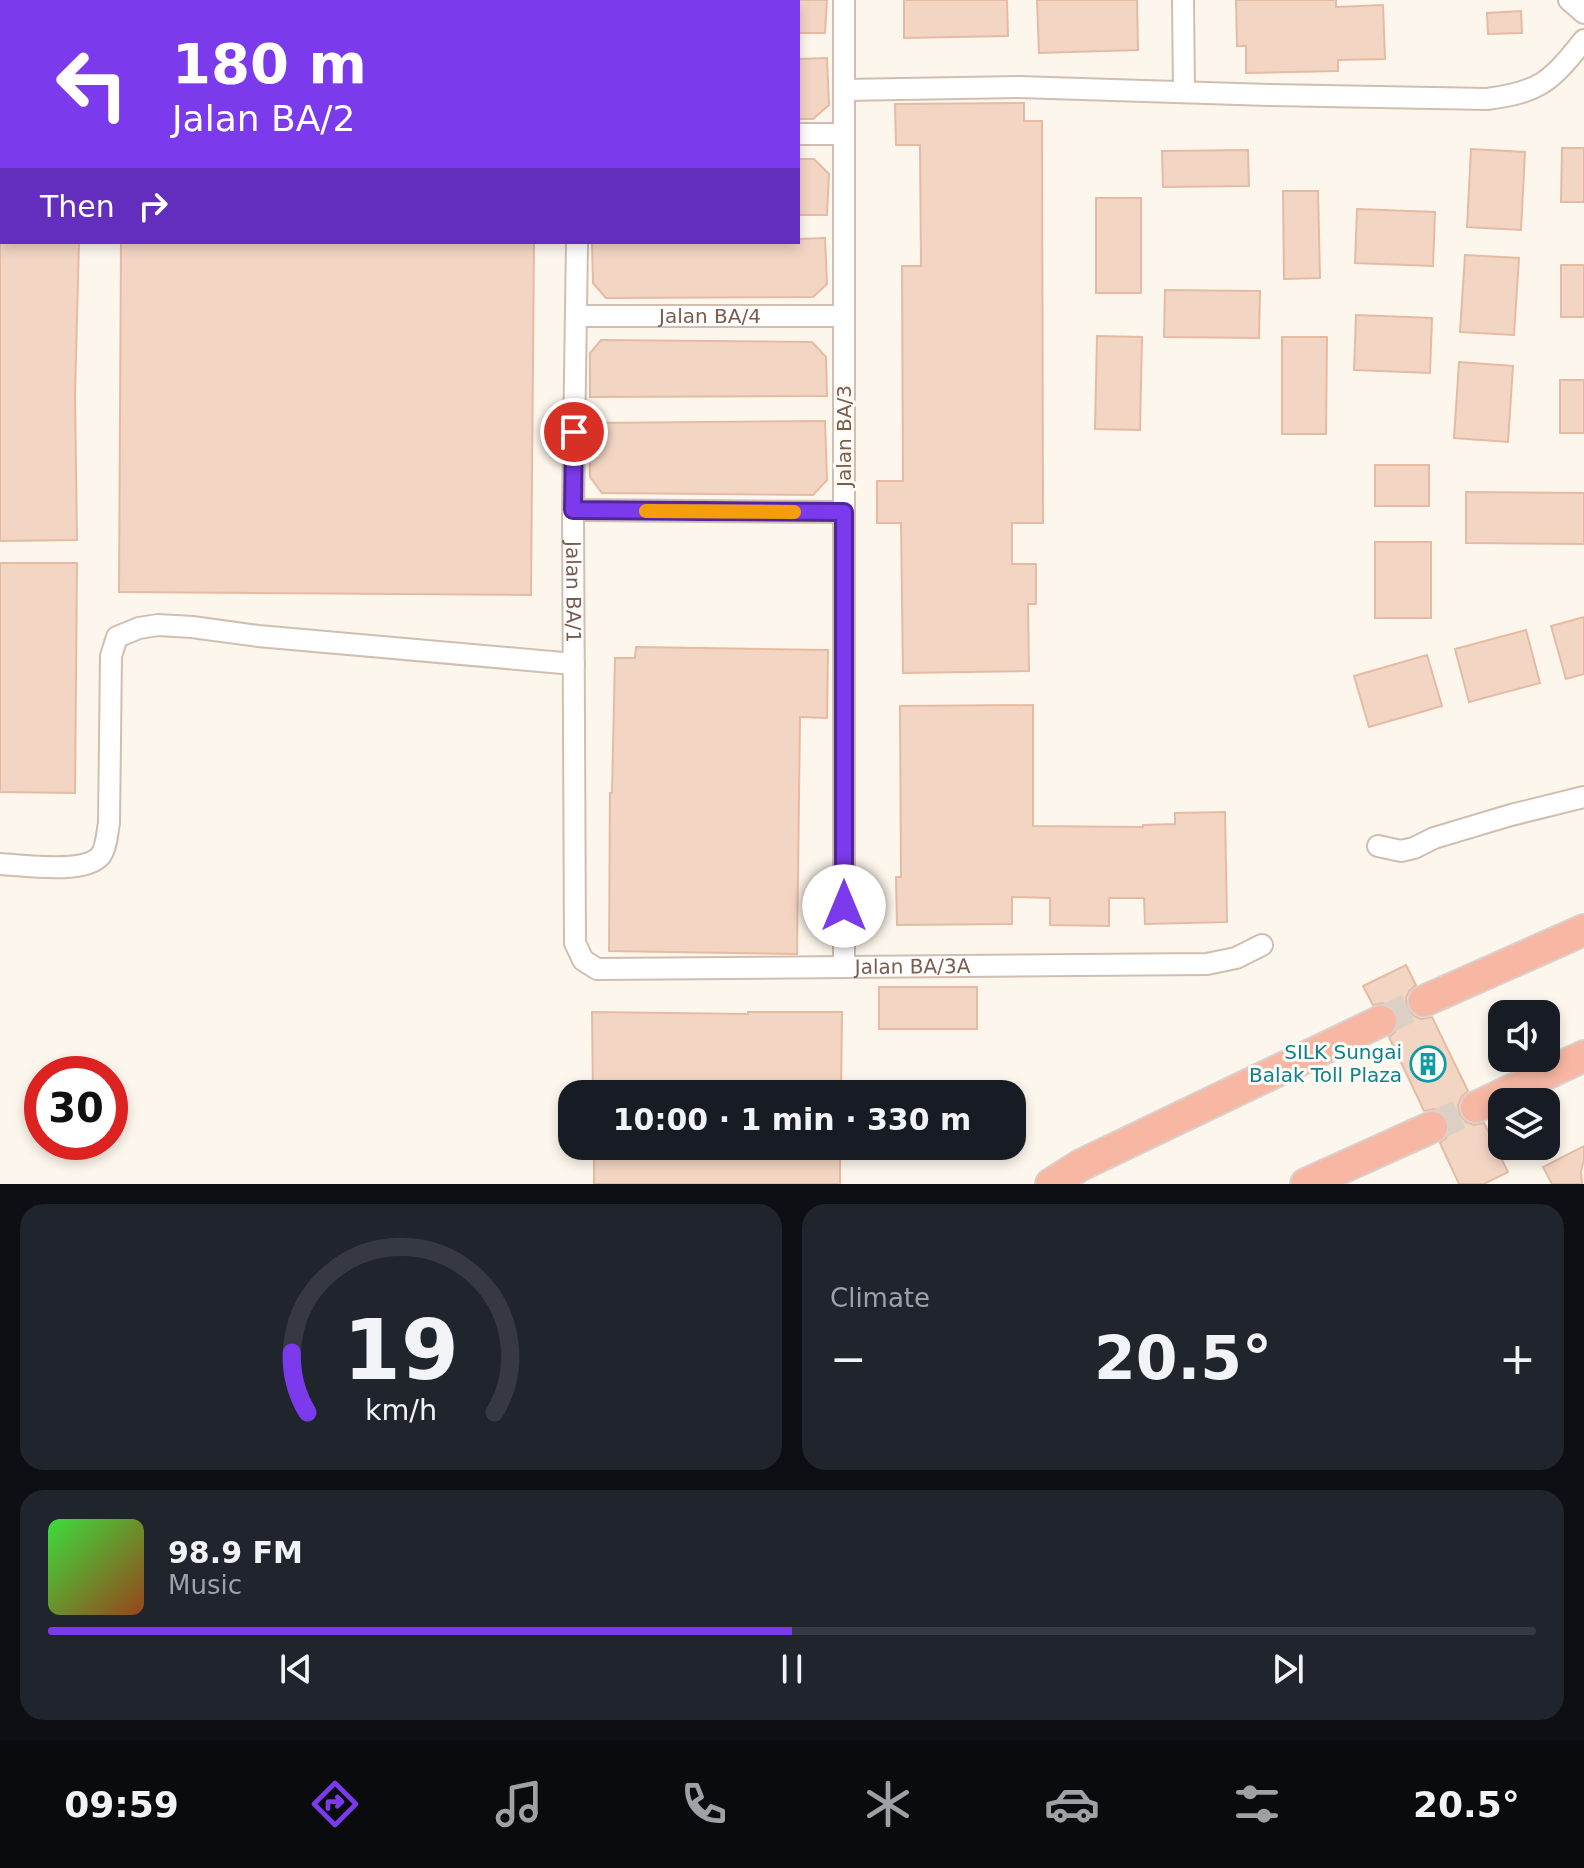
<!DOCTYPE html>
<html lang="en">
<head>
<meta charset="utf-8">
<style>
	body { margin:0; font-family:"DejaVu Sans",sans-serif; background:#20242c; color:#f1f3f6; height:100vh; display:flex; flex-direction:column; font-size:30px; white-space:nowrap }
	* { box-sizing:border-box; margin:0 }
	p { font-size:26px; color:#9ea1a6 }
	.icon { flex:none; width:44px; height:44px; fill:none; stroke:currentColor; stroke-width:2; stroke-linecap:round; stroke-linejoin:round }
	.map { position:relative; height:1184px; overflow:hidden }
	.side { display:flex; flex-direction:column; gap:20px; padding:20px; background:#0d0f14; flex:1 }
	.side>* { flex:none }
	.hud { position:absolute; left:0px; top:0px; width:800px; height:244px; box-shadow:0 4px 12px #0003; background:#7c3aed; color:#fff; overflow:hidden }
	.controls { position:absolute; left:1488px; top:1000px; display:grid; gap:16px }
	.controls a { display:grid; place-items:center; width:72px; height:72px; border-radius:16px; background:#171b24; box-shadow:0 4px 12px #0003; font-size:40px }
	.speed { position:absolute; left:24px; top:1056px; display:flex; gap:16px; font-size:40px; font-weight:700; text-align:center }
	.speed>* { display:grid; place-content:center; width:104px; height:104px; border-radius:50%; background:#171b24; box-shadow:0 4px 12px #0003; line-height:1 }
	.speed .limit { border:12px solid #d22; background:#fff; color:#111 }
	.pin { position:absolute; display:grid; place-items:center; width:68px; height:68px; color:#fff; margin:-34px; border:4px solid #fff; border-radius:50%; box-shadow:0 2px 8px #0007 }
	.me { position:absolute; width:88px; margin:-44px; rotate:0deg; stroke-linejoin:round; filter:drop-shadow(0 0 6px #0008) }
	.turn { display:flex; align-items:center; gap:28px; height:168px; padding:0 40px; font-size:36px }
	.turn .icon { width:104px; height:104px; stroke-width:2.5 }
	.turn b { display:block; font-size:56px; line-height:68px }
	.then { display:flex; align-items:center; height:76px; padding:0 40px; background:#0003; gap:16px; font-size:30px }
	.big { font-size:60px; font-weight:800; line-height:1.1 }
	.side .card { flex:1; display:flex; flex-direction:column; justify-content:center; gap:12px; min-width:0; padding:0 28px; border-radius:24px; background:#20242c }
	.side .dial { align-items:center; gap:0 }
	.dial svg { height:208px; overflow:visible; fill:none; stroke:#363941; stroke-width:7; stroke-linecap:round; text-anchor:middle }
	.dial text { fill:#f1f3f6; stroke:none }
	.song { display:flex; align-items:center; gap:24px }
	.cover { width:96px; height:96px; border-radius:12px; background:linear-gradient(135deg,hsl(120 70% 55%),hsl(20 70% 35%)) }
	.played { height:8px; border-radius:4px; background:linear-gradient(90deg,#7c3aed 50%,#363941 50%) }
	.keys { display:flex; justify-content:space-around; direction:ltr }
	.heat { display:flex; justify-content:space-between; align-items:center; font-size:44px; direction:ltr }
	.side .tiles { flex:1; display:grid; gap:20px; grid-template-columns:1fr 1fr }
	.card:last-child { grid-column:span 2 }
	.trip { position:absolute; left:558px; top:1080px; width:468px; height:80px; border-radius:24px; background:#171b24; box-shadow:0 4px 12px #0003; font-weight:800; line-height:80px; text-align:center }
	.tab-bar { display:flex; height:128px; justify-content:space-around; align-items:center; background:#090b0e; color:#9ea1a6 }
	.tab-bar .icon { width:56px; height:56px }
	.tab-bar .on { color:#7c3aed }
	.tab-bar b { font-size:36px; color:#f1f3f6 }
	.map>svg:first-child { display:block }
	.building { fill:#f3d5c3; stroke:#e6bba3; stroke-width:2 }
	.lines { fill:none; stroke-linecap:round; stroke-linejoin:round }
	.highway-tunnel { stroke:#dcd0c4; stroke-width:30; stroke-dasharray:30 15; stroke-linecap:butt }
	.minor-casing { stroke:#d1beb0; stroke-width:24 }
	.highway-casing { stroke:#dad1cd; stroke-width:34 }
	.minor { stroke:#fff; stroke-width:20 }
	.highway { stroke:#f7b7a3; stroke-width:30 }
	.route-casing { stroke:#51269a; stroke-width:20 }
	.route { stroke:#7c3aed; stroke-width:14 }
	.slow { stroke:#f59e0b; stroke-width:14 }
	.labels { text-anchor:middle; stroke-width:6; stroke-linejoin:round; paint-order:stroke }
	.street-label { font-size:20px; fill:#7a5c4d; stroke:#fffaf3 }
	.culture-label { font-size:20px; fill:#0d838f; stroke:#fffaf3; text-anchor:end }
</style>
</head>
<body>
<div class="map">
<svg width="1584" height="1184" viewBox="0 0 1584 1184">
	<rect width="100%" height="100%" fill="#fdf6ec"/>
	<!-- building -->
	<g class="building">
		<path d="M798,0H827L825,33H798Z"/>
		<path d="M904,0H1007L1008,36L904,38Z"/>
		<path d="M1037,0H1137L1138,50L1039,53Z"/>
		<path d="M1236,0H1336V7L1383,5L1385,59L1338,60V71L1246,73V46H1237Z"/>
		<path d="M1521,11L1522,33L1488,34L1487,13Z"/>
		<path d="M827,58L829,105L813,119H798V59Z"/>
		<path d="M1024,103V121H1042L1043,523H1012V564H1036V604H1028L1029,671L903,673L901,523H877V481H903L902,266H921L920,145H896L895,104Z"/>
		<path d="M1562,148H1584V202H1561Z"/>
		<path d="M1471,149L1525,152L1521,230L1467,227Z"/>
		<path d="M1248,150L1249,186L1163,187L1162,151Z"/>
		<path d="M798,159H814L829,174L827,215H798Z"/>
		<path d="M1283,191H1318L1320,278L1284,279Z"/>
		<rect x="1096" y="198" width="45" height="95"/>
		<path d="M1357,209L1435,212L1433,266L1355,263Z"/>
		<path d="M825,238L827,284L813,297L606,298L593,283L592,243L798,242V239Z"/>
		<path d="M0,242H79L75,394L77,540L0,541Z"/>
		<path d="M121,242H534L531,595L119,592Z"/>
		<path d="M1465,255L1519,258L1514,335L1460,332Z"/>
		<rect x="1561" y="265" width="23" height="52"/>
		<path d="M1165,290L1260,291L1259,338L1164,337Z"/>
		<path d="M1356,315L1432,318L1430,373L1354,370Z"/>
		<path d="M1097,336L1142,337L1140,430L1095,429Z"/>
		<path d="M1282,337H1327L1326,434H1282Z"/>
		<path d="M601,340L812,342L826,357L827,396L590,397V353Z"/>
		<path d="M1459,362L1513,366L1508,442L1454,438Z"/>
		<rect x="1560" y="380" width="24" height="53"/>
		<path d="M825,421L827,480L813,495L602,493L590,477L589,423Z"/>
		<rect x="1375" y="465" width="54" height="41"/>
		<path d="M1466,492L1584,493V544L1466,543Z"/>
		<rect x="1375" y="542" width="56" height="76"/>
		<path d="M0,563H77L75,793L0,792Z"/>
		<path d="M1584,617V674L1566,679L1551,626Z"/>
		<path d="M1526,630L1540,683L1469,702L1455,649Z"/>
		<path d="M636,647L828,650L827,718L800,717L797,954L609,951L610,793H612L615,658H635Z"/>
		<path d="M1427,655L1442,706L1369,727L1354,676Z"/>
		<path d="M1033,705V826L1143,827V825L1175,824V813L1225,812L1227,922L1145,924L1144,898H1109V926L1050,925V898L1012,897V924L897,925L896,877H901L900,706Z"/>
		<path d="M1406,965L1416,985L1409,991L1406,998L1408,1009L1414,1016L1421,1019L1432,1017L1468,1091L1462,1096L1458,1105L1460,1115L1466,1122L1474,1125L1484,1123L1508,1172L1484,1184H1459L1440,1143L1446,1138L1450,1130L1448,1119L1442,1112L1435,1109L1424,1111L1389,1037L1395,1032L1399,1023L1397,1013L1390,1006L1383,1003L1373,1005L1363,986Z"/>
		<rect x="879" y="987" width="98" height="42"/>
		<path d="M592,1012L748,1014V1012H842L841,1094H593Z"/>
		<rect x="594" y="1146" width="246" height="38"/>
		<path d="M1584,1146V1160L1581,1171L1582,1184H1552L1543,1167Z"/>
	</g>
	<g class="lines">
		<!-- highway-tunnel -->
		<g class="highway-tunnel">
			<path d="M1381,1021L1424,1001"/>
			<path d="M1432,1127L1476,1107"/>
		</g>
		<defs>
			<g id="minor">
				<path d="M844,0V967"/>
				<path d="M1183,0L1184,92"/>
				<path d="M1569,0L1584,13"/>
				<path d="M580,2V0"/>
				<path d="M844,90L1019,87L1269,95L1487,99C1541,92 1551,81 1584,40"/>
				<path d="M798,134H844"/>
				<path id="s1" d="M577,242L573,510L575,943L583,960L597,969L1207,964L1236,958L1262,945"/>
				<path id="s2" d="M576,316H844"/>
				<path d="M573,510L844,512"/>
				<path d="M1378,846L1401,851L1414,848L1434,838L1511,815L1584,797"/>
				<path d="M0,864C23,865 86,875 101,855C107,846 107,833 109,823L111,656L117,637L139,628L158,625L192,627L258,636L574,664"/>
			</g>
			<g id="highway">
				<path d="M1424,1001L1584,930"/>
				<path d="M1476,1107L1584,1056"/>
				<path d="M1051,1184L1081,1165L1381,1021"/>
				<path d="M1306,1184L1432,1127"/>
			</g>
		</defs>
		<!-- minor casing -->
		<use href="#minor" class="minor-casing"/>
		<!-- highway casing -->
		<use href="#highway" class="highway-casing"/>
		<!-- minor -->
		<use href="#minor" class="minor"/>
		<!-- highway -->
		<use href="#highway" class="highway"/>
	</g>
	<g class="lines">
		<defs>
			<path id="route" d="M574,432L573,510L844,512V906"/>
		</defs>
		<!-- route casing -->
		<use href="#route" class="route-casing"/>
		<!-- route -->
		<use href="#route" class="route"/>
		<!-- slow -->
		<path class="slow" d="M646,511L794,512"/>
	</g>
	<!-- icons -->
	<defs>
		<symbol id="building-ring" viewBox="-11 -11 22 22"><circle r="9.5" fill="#fffaf3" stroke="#0f9aa8" stroke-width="1.5"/><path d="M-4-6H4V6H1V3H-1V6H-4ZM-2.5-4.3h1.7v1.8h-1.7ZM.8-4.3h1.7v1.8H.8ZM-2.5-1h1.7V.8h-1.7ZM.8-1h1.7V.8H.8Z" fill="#0f9aa8"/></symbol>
	</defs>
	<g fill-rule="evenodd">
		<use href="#building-ring" x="1408" y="1044" width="40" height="40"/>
	</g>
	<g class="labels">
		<!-- street labels -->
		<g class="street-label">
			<text dy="7" stroke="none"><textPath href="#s2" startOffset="134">Jalan BA/4</textPath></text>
			<text transform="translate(844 436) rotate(-90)" y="7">Jalan BA/3</text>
			<text dy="7" stroke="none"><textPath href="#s1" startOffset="350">Jalan BA/1</textPath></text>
			<text dy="7" stroke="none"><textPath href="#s1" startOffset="1052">Jalan BA/3A</textPath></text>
		</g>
		<!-- culture labels -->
		<g class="culture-label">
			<text x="1402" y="1059">SILK Sungai<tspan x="1402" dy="23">Balak Toll Plaza</tspan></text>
		</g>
	</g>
</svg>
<div class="controls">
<a><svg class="icon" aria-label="sound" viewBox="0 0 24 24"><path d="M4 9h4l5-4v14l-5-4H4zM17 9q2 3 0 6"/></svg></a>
<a><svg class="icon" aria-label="layers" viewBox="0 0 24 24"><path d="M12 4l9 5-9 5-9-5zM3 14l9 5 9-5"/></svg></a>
</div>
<div class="speed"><div class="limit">30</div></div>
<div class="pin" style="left:574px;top:432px;background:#d93025"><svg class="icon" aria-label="arrive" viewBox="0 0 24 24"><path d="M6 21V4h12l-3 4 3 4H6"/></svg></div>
<svg class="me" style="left:844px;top:906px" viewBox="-20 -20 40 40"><circle r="19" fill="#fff"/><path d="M0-13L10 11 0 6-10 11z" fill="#7c3aed"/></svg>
<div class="trip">10:00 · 1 min · 330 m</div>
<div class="hud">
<div class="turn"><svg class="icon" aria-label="left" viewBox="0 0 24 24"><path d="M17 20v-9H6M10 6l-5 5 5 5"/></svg><div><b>180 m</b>Jalan BA/2</div></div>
<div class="then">Then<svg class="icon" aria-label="right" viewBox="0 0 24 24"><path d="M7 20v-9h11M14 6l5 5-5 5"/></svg></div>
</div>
</div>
<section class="side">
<div class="tiles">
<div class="card dial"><svg viewBox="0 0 100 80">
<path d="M14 69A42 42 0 1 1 86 69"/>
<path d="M14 69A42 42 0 0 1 8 46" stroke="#7c3aed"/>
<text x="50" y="56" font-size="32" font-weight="700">19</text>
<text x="50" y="72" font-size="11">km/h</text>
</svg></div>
<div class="card"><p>Climate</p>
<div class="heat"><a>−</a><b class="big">20.5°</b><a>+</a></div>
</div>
<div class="card">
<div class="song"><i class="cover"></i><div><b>98.9 FM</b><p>Music</p></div></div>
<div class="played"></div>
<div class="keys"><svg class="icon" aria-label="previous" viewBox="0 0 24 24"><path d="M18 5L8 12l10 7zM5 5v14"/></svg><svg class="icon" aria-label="pause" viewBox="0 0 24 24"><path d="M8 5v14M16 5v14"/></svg><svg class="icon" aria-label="next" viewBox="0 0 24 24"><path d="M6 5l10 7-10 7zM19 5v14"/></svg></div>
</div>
</div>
</section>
<nav class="tab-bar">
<b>09:59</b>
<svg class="icon on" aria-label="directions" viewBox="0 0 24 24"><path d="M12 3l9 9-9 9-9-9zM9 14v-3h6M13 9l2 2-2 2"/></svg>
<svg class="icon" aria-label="music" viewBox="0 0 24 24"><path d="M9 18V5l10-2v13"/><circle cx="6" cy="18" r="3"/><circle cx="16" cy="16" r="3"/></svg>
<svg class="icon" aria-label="phone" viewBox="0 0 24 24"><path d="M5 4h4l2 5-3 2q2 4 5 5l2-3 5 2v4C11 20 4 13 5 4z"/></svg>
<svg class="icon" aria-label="climate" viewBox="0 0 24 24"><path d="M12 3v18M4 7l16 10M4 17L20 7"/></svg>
<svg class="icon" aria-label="car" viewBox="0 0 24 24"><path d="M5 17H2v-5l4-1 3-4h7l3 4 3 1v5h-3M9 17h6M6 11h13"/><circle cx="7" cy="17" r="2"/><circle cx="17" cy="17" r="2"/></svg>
<svg class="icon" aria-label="filters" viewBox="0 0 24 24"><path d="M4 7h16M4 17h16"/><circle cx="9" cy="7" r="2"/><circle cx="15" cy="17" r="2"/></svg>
<b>20.5°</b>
</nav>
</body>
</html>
